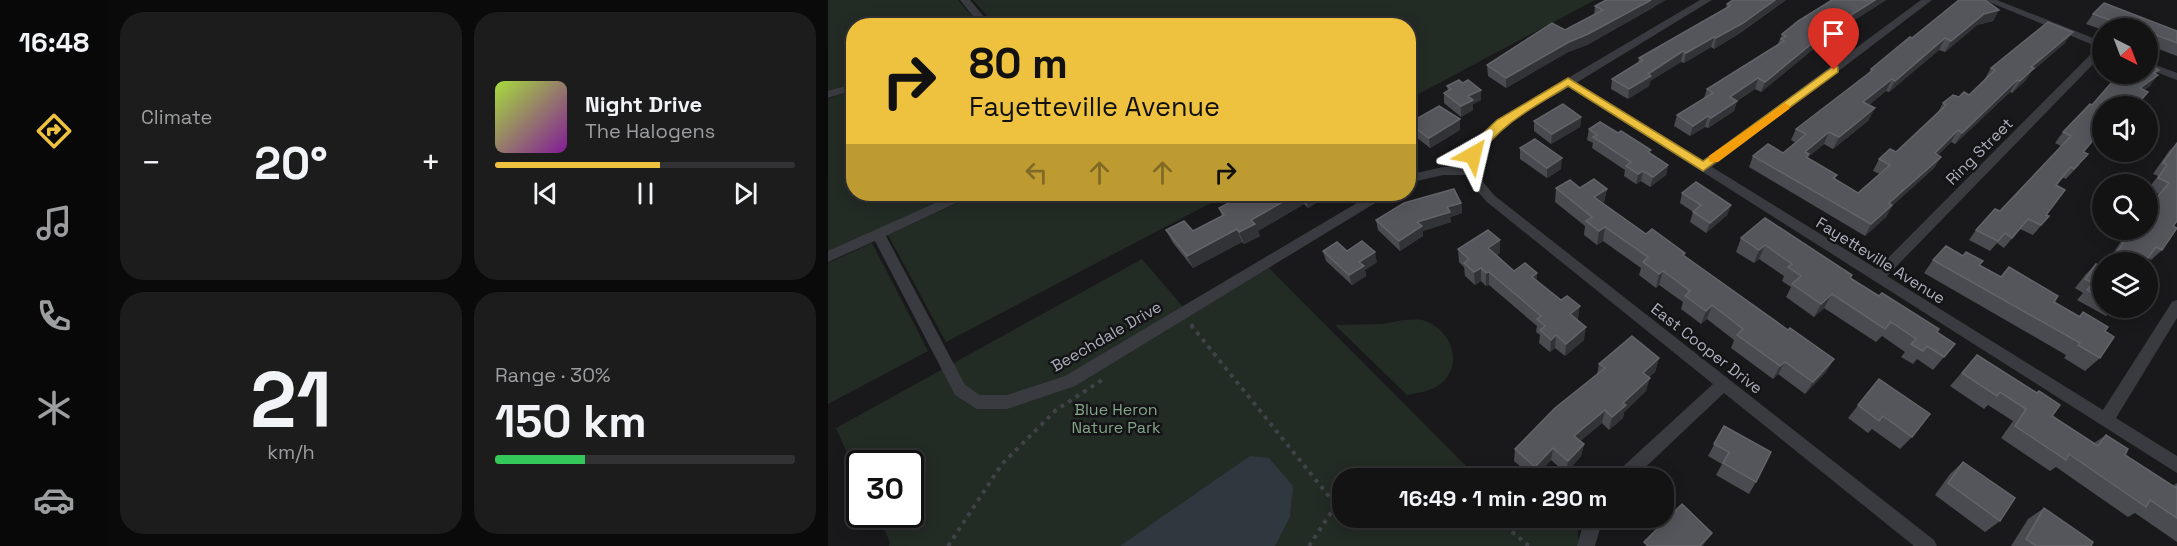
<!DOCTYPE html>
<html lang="en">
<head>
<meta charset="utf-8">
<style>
	body { margin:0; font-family:"Space Grotesk",sans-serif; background:#1c1c1d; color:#f1f3f6; height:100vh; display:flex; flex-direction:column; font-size:22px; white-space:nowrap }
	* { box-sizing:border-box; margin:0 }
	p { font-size:20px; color:#9d9ea0 }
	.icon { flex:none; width:33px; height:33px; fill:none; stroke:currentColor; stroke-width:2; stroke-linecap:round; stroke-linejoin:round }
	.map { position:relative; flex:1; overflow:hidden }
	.sheet { display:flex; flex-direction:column; gap:12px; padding:12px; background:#0a0a0b; width:720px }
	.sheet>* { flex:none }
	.top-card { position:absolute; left:18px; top:18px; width:570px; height:183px; border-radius:24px; box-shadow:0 3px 15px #0003,0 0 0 2px #323234; background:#eec23e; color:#111; overflow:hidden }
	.needle { width:39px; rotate:138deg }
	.controls { position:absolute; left:1264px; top:18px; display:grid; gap:12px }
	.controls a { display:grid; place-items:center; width:66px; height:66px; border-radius:50%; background:#131314; box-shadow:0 3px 15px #0003,0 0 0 2px #323234; font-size:30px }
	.speed { position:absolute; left:18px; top:450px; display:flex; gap:12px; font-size:30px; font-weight:700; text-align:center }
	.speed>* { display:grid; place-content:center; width:78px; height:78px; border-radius:50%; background:#131314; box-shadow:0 3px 15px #0003,0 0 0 2px #323234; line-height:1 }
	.speed .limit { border:3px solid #111; border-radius:9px; background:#fff; color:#111 }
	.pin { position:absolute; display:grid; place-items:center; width:51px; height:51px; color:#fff; margin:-62px -26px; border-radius:50% 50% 50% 0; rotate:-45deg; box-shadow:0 0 6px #0007 }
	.pin .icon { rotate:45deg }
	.me { position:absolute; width:66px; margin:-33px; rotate:37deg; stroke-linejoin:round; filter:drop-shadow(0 0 4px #0008) }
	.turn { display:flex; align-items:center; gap:21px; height:126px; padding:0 24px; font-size:27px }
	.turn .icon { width:78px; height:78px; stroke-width:2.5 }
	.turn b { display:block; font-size:42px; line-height:51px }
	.lanes { display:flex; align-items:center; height:57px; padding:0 24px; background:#0003; justify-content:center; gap:30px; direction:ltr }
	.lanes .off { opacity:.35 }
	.big { font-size:45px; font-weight:600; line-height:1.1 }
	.sheet .widget { flex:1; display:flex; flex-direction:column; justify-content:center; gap:9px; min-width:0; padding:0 21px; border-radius:24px; background:#1c1c1d }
	.sheet .dial { align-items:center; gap:0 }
	.dial b { font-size:78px; line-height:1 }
	.song { display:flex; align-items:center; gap:18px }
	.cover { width:72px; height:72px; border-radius:9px; background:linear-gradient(135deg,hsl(80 70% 55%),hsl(290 70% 35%)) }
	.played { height:6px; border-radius:3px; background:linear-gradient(90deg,#eec23e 55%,#323234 55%) }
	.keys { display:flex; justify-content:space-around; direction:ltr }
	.heat { display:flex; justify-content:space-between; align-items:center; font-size:33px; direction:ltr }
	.charge { height:9px; border-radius:4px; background:linear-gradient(90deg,#34c759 30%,#323234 0) }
	.sheet .tiles { flex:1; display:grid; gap:12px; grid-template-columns:repeat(2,1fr) }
	.trip { position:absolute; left:504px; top:468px; width:342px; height:60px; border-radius:24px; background:#131314; box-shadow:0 3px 15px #0003,0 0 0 2px #323234; font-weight:600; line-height:60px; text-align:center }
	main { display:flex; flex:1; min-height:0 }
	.dock { display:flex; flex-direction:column; width:108px; justify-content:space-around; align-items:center; background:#080808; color:#9d9ea0 }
	.dock .icon { width:42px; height:42px }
	.dock .on { color:#eec23e }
	.dock b { font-size:27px; color:#f1f3f6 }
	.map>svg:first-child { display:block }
	.green { fill:#232b25 }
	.water { fill:#2f373f }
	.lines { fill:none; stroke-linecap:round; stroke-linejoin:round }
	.path-far1 { stroke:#404247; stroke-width:3; stroke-dasharray:3 4.5; stroke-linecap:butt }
	.path { stroke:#404247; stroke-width:4; stroke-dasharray:4 5; stroke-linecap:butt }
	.minor { fill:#3a3b40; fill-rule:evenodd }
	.wall { fill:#4a4b50 }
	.shaded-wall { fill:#323336 }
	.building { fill:#55565c; stroke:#62646a; stroke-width:1.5 }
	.route { fill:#eec23e; stroke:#9b7e28; stroke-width:1.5 }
	.slow { fill:#f59e0b }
	.labels { text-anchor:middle; stroke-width:5; stroke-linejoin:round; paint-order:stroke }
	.street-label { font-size:16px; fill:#acafbb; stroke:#141416 }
	.park-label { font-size:16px; fill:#84a588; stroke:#141416 }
</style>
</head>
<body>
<main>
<nav class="dock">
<b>16:48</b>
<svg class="icon on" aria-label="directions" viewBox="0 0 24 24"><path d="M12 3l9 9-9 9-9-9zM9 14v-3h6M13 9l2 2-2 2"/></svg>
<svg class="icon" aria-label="music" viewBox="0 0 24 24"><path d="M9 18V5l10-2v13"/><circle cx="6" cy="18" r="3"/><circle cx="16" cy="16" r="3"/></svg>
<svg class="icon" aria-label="phone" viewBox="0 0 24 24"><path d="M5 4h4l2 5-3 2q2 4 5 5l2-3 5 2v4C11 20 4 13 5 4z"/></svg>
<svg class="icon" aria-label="climate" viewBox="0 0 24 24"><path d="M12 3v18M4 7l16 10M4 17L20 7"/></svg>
<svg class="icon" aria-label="car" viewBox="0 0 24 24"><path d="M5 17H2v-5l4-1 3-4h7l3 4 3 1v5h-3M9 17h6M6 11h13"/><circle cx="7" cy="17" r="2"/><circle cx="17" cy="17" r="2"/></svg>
</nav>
<section class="sheet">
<div class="tiles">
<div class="widget"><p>Climate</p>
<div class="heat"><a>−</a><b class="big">20°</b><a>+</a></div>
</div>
<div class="widget">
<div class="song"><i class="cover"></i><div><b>Night Drive</b><p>The Halogens</p></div></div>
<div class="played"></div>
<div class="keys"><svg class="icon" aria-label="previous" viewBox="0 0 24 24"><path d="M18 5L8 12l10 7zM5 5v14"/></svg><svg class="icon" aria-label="pause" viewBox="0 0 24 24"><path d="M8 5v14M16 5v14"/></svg><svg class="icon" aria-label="next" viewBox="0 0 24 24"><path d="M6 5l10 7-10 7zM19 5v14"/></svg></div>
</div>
<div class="widget dial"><b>21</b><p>km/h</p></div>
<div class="widget"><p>Range · 30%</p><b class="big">150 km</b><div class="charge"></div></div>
</div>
</section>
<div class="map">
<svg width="1349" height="546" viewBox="0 0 1349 546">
	<rect width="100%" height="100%" fill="#19191b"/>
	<!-- green -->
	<g class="green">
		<path d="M0,0H130L152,25L26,26L25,82L0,92Z"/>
		<path d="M145,0H767L581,99L580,26L167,25Z"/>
		<path d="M25,90L26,194H126L0,252V99Z"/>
		<path d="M149,194H400L118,342L60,235Z"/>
		<path d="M44,243L100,351L0,404V263Z"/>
		<path d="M314,259L362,315L441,268L644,472L659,478H514V518H744L749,520L751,546H61L62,542L49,515L82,514V464H32L31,480L8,428Z"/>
		<path d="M575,320C581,320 589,319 594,320C626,329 639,371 606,388C599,392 587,393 579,395L507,325L554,324Z"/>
	</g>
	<!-- water -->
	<path class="water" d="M422,456L441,458L465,486L462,517L447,546H292Z"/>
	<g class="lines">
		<!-- path-far1 -->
		<path class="path-far1" d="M363,324L365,326"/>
		<!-- path -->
		<g class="path">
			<path d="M363,325L508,505L514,508"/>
			<path d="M661,518L675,524L701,546"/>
			<path d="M120,546L174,464L228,410L274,380"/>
			<path d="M481,546L508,505"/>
		</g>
		<!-- minor -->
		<g class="minor">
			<path d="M132,0H142L164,26H153Z"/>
			<path d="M872,0H884L748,83L875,161L1093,0H1104L884,167L1049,269L1270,47L1156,0H1169L1275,42V54L1059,276L1275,410L1344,302L1349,300V318L1288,418L1349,456V473L741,87C714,104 649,132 650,169C651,179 661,189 667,196L1106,540L1109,546H1086L896,393L806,478H787L789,472L885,384L659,202L649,191L640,175H615L580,183V175L615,167H639C642,147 654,134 669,120Z"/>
			<path d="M1320,62L1349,73V80L1320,69Z"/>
			<path d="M26,83V90L0,98V91Z"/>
			<path d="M127,194H143L141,197L58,236L137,385L152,395H179L237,376L544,194H559L557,197L247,386L179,409H149L127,395L47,241L0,262V251Z"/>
			<path d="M757,518H775L767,546H749Z"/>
		</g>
	</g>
	<!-- wall -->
	<g class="wall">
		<path d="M905,0H958L912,33L886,49L883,47L856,63L853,62L822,81L821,86L800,99L783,89L784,79L810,64L811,58L898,8L899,4Z"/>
		<path d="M1004,0H1058L1000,37L933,92L927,89L909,101L906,111L880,128L877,127L862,136L846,126L849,115L876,98L879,89L951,44H950L954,34Z"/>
		<path d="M767,6L826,7L759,45L740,52L678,88L660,76L659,65L737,30L766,15Z"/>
		<path d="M1171,10L1165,21L1149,25L1117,52L1111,50L1061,92L1058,91L1041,105V120L1005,149L996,144L980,157L979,158L1009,175L1007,179L1030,193L1052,174L1045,171L1051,159L1068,152L1109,114L1115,103L1141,95L1157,80H1156L1163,68L1237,43L1203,72L1198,80L1184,93L1182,92L1127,144L1123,142L1110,155L1113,157L1106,168L1064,206L1058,217L1037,236L921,167L925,156L955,153L968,143L963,140L968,129L1041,73L1043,69L1084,38Z"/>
		<path d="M1265,14L1349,31V56L1320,45V28H1275V30L1258,24Z"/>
		<path d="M1327,74L1322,86L1316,90L1275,106V135L1271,133L1256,152L1251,165L1238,179L1234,177L1228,185L1218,215L1221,216L1205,235L1192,229L1176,248L1169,243L1162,251L1141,240L1148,230L1172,211L1233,146L1227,143L1235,132L1264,105Z"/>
		<path d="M635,83L653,90V100L645,104V110L633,117L616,103V93L620,91L619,86Z"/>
		<path d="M753,117L752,127L723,144L706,131V121Z"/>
		<path d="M581,123L632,130L602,148L583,133Z"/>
		<path d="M761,129L822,153L840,165L838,175L822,187L813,181L808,184L796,176L797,170L764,148L765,143L759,140Z"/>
		<path d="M1349,143L1345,226L1334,250L1323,260L1320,258L1317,262H1279L1301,230H1320V206L1331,194L1320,189L1330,176L1325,174L1341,151Z"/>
		<path d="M692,148L733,169L719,178L692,159Z"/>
		<path d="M728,188H752L779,189L776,202L775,203L818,234L857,253L856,256L960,330L1006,359L998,372L977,394L950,374L945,379L903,348L906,340L879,319L873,324L853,309L855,302L831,285L828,288L811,275L813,268L775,241L769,245L756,235L757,226L727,202Z"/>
		<path d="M854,193L903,205L899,215L878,233L862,222L865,212L852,203Z"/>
		<path d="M433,194H497L498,197L480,208L476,204L430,231L432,236L416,244L414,242L365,268L345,243L338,230L365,231L394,216L391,208L420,200Z"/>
		<path d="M633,203L634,213L622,217L623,222L595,231V236L572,251L550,230L548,220Z"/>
		<path d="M913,238L1024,275L1023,278L1127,344L1105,370L1089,359L1085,364L1073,357L1077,352L1054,336L1048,342L996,308L986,317L958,297L963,287L954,281L956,276L931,259L926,263L908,252Z"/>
		<path d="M630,249L672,253L669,255L686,271L709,273V280L750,319L749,320L756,340L737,356L727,348L722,352L711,343L712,335L708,332L709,326L661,285L658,286L653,281L647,285L637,276L636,267L631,262Z"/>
		<path d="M495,251H519L549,262L537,270L538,276L524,285L498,261Z"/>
		<path d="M1105,260L1151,265L1173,277L1251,316L1255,312L1277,331L1272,358L1257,371L1236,358L1238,355L1096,273Z"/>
		<path d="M1268,264L1275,268V308H1287L1278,316L1249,300L1255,293L1247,288L1258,274Z"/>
		<path d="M1149,355L1209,393L1211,391L1224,416L1266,443L1278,435L1297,455L1344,486L1349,483V542L1307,513L1300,517L1228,467L1222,471L1173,438L1185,421L1160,405L1156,409L1122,386Z"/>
		<path d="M831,358L827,372L821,377L818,391L796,412L795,418L781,430L774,423L752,441L756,444L753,456L738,473L723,460L706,478L686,461L687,449L769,374L771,364Z"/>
		<path d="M1051,379L1084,437L1072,449L1044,429L1040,433L1020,418Z"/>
		<path d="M896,426L928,482L921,494L888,475L894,464L880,456Z"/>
		<path d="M1135,462L1172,521L1157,532L1107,495L1122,474Z"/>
		<path d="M1216,508L1263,546H1183L1200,519Z"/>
	</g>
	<!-- shaded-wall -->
	<g class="shaded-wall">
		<path d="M823,0H838L759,45L740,52L678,88V78L741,42Z"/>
		<path d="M947,0H958L912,33L886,49L888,38Z"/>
		<path d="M1047,0H1058L1000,37L933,92L937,82L1004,27Z"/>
		<path d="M1171,10L1165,21L1149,25L1117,52L1123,41L1156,14Z"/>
		<path d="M1245,32L1237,43L1203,72L1198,80L1184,93L1203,67Z"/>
		<path d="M886,37L883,47L856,63L858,53Z"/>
		<path d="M1117,38L1111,50L1061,92L1067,81Z"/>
		<path d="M855,51L853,62L822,81L821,86L800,99L801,89L820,74Z"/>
		<path d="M1330,75L1322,86L1303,99L1312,88Z"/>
		<path d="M930,78L927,89L899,107L902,97Z"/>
		<path d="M1064,79L1058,91L1030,114L1035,102Z"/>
		<path d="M1189,80L1182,92L1127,144L1134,133Z"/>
		<path d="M653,90V100L645,104V110L633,117V106L640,96Z"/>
		<path d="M909,101L906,111L880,128L883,118Z"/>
		<path d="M1047,108L1041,120L1005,149L1011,137Z"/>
		<path d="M880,116L877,127L862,136L865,126Z"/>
		<path d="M753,117L752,127L723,144L724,134Z"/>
		<path d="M632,119V130L602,148L601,138Z"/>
		<path d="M1130,130L1123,142L1100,165L1107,153Z"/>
		<path d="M1001,132L996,144L980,157L976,166L977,152Z"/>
		<path d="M1113,157L1106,168L1064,206L1058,217L1037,236L1043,224L1061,203Z"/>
		<path d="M734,158L733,169L719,178V168Z"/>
		<path d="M840,165L838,175L822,187L825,177Z"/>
		<path d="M815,171L813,181L808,184L810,174Z"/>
		<path d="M779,189L776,202L764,211L766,197Z"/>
		<path d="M469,194H473L476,204L430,231L432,236L416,244L411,232L423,220Z"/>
		<path d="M480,194H497L498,197L480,208L477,195Z"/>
		<path d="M633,203L634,213L622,217L623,222L595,231V236L572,251L571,241L589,222L619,207Z"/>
		<path d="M903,205L899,215L878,233L882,223Z"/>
		<path d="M777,227L775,241L769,245L771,231Z"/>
		<path d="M409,229L414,242L365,268L359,256Z"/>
		<path d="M672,240V253L660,261V248Z"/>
		<path d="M937,245L931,259L926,263L931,250Z"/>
		<path d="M547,252L549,262L537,270L538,276L524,285L521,275L531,262Z"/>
		<path d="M653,268V281L647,285L646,272Z"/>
		<path d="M835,271L831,285L828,288L831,274Z"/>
		<path d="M661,272V285L658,286V273Z"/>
		<path d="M709,273V286L704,277Z"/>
		<path d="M1004,294L996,308L986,317L993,304Z"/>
		<path d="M884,305L879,319L873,324L878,311Z"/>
		<path d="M752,306L750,319L740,327L742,314Z"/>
		<path d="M758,327L756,340L737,356L738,344Z"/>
		<path d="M728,335L727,348L722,352L723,340Z"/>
		<path d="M831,358L827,372L811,386L815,373Z"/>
		<path d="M1006,359L998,372L977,394L985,382Z"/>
		<path d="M957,362L950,374L945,379L952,366Z"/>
		<path d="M822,378L818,391L796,412L795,418L781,430L784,417L795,403Z"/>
		<path d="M777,410L774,423L744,448L746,436Z"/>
		<path d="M756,444L753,456L738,473L740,461Z"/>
		<path d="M725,448L723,460L706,478L707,467Z"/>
		<path d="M884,533L875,546H872Z"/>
	</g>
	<!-- building -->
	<g class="building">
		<path d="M778,0H823L760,34L741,42L678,78L659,65L724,23L737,30L775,10L767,6Z"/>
		<path d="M905,0H947L915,23L888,38L886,37L858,53L855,51L820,74L823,76L801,89L784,79L815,60L811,58L902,6L899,4Z"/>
		<path d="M1004,0H1047L1004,27L937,82L930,78L902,97L909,101L883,118L880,116L865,126L849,115L885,93L879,89L956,41L953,39L958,36L954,34L970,21Z"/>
		<path d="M1131,0H1157L1171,10L1156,14L1123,41L1117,38L1067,81L1064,79L1035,102L1047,108L1037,116L1011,137L1001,132L977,152L981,154L978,157L1009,175L1005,178L1030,193L1062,165L1051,159L1062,149L1068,152L1118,105L1115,103L1125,95L1131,97L1136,92L1141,95L1167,70L1163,68L1220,22L1245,32L1203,67L1206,68L1192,81L1189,80L1134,133L1130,130L1107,153L1113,157L1061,203L1064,205L1043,224L925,156L940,144L955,153L978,134L968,129L1045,70L1043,69L1082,37L1084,38Z"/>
		<path d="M1276,3L1349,31V43L1320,32V28H1304L1265,14Z"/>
		<path d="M1320,64L1331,70L1326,73L1330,75L1312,88L1320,92L1308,106H1275V129L1255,152L1260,154L1246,169L1243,167L1228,185L1237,190L1218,215L1221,216L1213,225L1200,219L1184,238L1177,233L1170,241L1148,230L1167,209L1172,211L1243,136L1235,132L1262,104L1264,105L1291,74H1320Z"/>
		<path d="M631,80L635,83L640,80L653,90L640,96L645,100L633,106L616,93L623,89L619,86Z"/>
		<path d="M735,104L753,117L724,134L706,121Z"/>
		<path d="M611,106L632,119L601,138L581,123Z"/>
		<path d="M772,122L790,133L793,131L823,150L820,152L840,165L825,177L815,171L810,174L798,166L803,162L765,137L769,135L761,129Z"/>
		<path d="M707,139L734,158L719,168L692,148Z"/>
		<path d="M1349,143V221L1345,226L1349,228L1334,250L1328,247L1317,262H1282L1304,230H1320V208L1341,183L1330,178L1339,165L1335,163Z"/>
		<path d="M766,179L779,189L766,197L818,234L824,229L857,253L855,255L960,330L962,328L1006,359L985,382L957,362L952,366L909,335L915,329L884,305L878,311L857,296L862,291L835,271L831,274L815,262L820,257L777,227L771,231L758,221L764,217L728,188L742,180L752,188Z"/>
		<path d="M868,182L903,205L882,223L865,212L873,205L854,193Z"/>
		<path d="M626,189L633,203L619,207L622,212L589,222L594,226L571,241L548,220L576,203Z"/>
		<path d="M433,194H469L423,220L427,224L411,232L409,229L359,256L338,230L356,221L365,231L396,215L391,208L416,195L420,200Z"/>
		<path d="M937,218L1024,275L1022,278L1051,296L1054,293L1111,329L1109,332L1127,344L1116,357L1099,346L1095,351L1083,344L1088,339L1063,322L1057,329L1004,294L993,304L964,284L973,276L960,267L964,264L937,245L931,250L913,238Z"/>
		<path d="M660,230L672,240L660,248L686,271L697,263L709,273L704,277L733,300L739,296L752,306L742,314L758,327L738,344L728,335L723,340L712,330L717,326L709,319L713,316L661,272L658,273L653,268L646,272L636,263L641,259L630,249Z"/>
		<path d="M534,241L547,252L531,262L536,266L521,275L495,251L509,242L519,251Z"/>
		<path d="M1118,246L1135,256L1138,252L1155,261L1151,265L1173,277L1181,267L1230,296L1226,302L1252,317L1255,312L1280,327L1277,331L1286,337L1272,358L1250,345L1252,343L1105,260Z"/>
		<path d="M1268,264L1275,268V299L1259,290L1265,283L1257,279Z"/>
		<path d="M804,336L831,358L815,373L822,378L795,403L798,405L784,417L777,410L746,436L756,444L740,461L725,448L707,467L687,449L727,408L777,368L771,364Z"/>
		<path d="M1149,355L1209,393L1211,391L1232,405L1224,416L1270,446L1278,435L1300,449L1297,455L1348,488L1349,486V518L1322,500L1318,507L1241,454L1238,460L1187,426L1198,409L1172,392L1169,396L1134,373Z"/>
		<path d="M1051,379L1102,414L1084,437L1055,416L1051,421L1030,405Z"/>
		<path d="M896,426L943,452L928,482L895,463L901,452L886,444Z"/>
		<path d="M1135,462L1187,498L1172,521L1120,483Z"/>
		<path d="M854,504L884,533L872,546H820L816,542Z"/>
		<path d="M1216,508L1265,542L1263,546H1208L1198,539Z"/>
	</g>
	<!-- route -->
	<path class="route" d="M1006,66L1010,67V72L875,171L740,86C707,107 671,124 650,158L645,159L640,155L651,137L669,120L740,78L875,161Z"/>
	<!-- slow -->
	<path class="slow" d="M957,103L962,106L961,109L890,162H881V156Z"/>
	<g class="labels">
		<!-- street labels -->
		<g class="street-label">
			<text transform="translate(1151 151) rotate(-45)" y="6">Ring Street</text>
			<text transform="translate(1053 260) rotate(32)" y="6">Fayetteville Avenue</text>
			<text transform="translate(278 336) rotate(-30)" y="6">Beechdale Drive</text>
			<text transform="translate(879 348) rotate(38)" y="6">East Cooper Drive</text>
		</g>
		<!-- park labels -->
		<g class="park-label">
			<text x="288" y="415">Blue Heron<tspan x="288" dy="18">Nature Park</tspan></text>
		</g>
	</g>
</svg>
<div class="controls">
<a><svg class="needle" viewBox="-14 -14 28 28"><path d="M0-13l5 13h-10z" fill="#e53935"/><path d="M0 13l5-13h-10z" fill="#9d9ea0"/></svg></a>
<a><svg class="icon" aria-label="sound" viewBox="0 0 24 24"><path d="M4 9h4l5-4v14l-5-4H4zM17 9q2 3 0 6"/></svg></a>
<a><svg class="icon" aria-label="search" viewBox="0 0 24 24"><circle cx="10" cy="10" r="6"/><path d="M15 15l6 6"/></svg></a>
<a><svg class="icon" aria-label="layers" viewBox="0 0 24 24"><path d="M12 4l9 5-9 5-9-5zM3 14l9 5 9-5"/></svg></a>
</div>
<div class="speed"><div class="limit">30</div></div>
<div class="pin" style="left:1006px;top:70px;background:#d93025"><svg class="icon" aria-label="arrive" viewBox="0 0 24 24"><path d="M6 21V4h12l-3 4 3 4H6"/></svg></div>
<svg class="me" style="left:645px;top:155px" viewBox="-20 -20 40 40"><path d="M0-17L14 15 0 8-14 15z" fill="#eec23e" stroke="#fff" stroke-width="4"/></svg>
<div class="trip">16:49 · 1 min · 290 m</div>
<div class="top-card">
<div class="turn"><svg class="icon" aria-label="right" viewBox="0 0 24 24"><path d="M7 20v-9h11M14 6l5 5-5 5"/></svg><div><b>80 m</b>Fayetteville Avenue</div></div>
<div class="lanes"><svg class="icon off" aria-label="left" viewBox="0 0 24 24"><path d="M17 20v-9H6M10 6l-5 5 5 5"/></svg><svg class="icon off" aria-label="ahead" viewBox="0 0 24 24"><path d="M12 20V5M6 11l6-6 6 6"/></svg><svg class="icon off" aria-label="ahead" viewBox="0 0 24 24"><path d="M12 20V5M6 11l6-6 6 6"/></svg><svg class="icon" aria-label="right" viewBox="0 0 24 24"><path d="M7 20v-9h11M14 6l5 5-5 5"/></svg></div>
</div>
</div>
</main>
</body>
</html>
